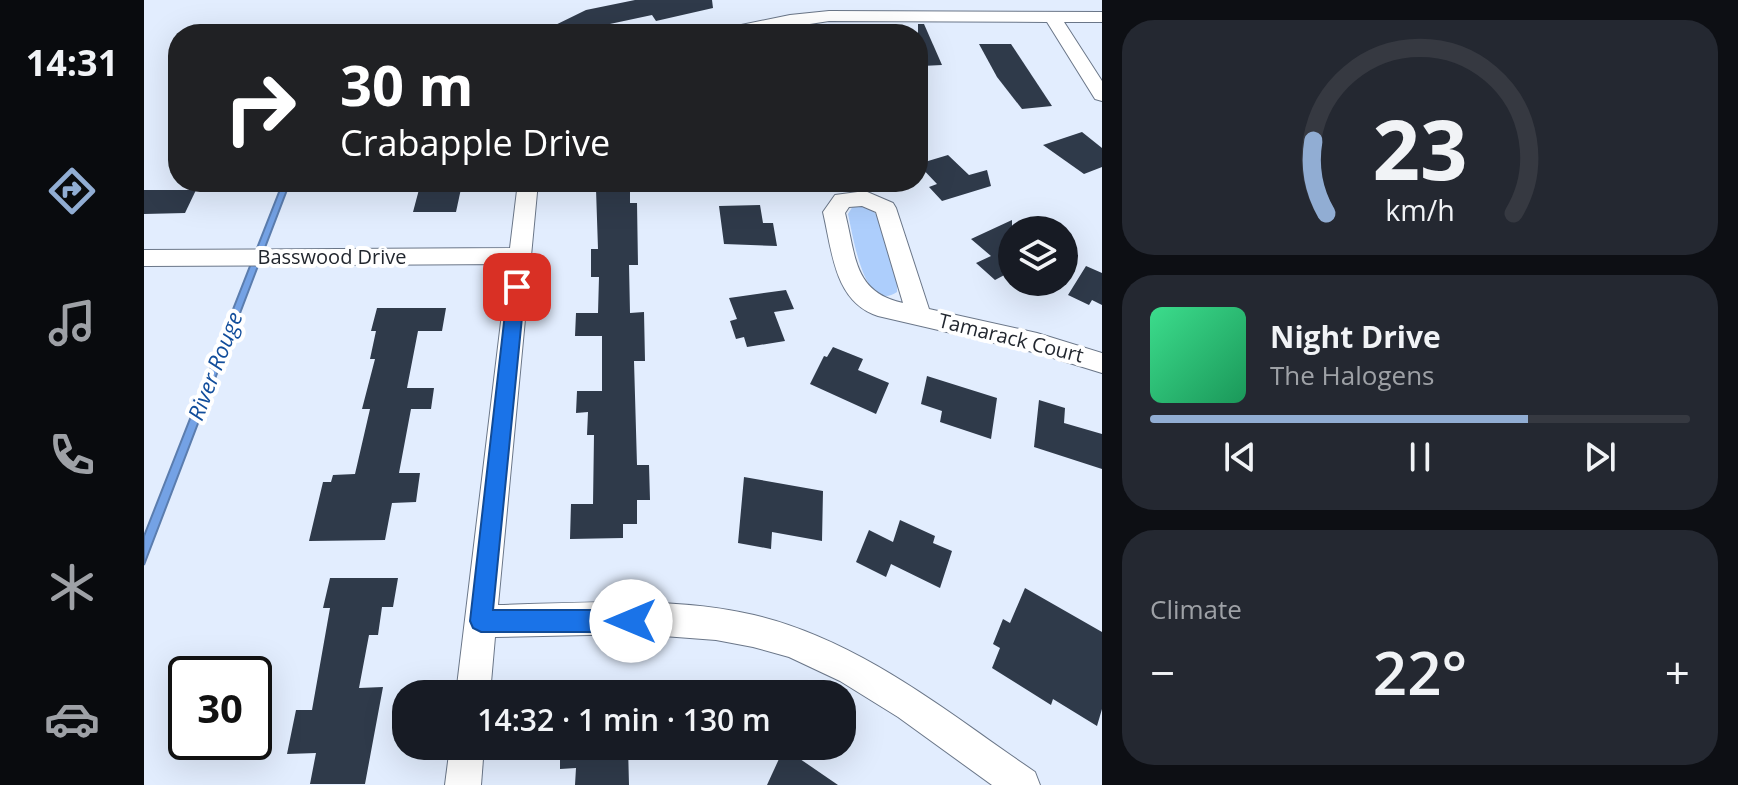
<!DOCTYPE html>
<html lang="en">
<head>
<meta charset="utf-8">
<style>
	body { margin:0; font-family:"Open Sans",sans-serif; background:#242831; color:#f1f3f6; height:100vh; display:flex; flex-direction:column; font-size:30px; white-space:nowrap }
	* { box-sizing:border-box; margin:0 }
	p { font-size:26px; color:#9ea1a6 }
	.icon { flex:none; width:44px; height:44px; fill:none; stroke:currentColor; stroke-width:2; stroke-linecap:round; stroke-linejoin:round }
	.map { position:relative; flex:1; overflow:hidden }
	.sheet { display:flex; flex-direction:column; gap:20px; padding:20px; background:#0d0f14; width:636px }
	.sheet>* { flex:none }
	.top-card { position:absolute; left:24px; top:24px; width:760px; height:168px; border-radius:32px; box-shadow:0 8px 32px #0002; background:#202124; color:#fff; overflow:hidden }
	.fabs { position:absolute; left:854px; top:216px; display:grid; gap:16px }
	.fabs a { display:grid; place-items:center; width:80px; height:80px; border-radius:50%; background:#171b24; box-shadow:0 8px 32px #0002; font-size:40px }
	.speed { position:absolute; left:24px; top:656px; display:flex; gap:16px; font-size:40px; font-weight:700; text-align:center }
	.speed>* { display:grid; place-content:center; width:104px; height:104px; border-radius:50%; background:#171b24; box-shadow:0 8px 32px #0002; line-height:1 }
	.speed .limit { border:4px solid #111; border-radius:12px; background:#fff; color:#111 }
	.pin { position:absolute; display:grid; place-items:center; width:68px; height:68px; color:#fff; margin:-34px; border-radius:16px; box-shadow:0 4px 12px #0006 }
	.me { position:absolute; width:88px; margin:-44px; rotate:270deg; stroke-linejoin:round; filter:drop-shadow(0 0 6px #0008) }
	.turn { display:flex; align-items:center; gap:28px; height:168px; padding:0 40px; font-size:36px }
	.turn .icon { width:104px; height:104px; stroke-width:2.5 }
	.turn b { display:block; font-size:56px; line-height:68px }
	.big { font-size:60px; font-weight:600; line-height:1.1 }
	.sheet .widget { flex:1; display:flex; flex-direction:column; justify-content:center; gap:12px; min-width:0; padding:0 28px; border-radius:32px; background:#242831 }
	.sheet .dial { align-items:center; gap:0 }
	.dial svg { height:208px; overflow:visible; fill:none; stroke:#363941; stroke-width:7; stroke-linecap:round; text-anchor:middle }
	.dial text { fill:#f1f3f6; stroke:none }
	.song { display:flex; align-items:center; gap:24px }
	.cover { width:96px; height:96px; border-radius:12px; background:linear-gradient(135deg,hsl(150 70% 55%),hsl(150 70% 35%)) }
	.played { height:8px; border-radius:4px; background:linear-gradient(90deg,#91add3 70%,#363941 70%) }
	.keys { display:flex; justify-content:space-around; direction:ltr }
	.heat { display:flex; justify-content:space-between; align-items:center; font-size:44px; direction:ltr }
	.trip { position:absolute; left:248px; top:680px; width:464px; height:80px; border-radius:32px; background:#171b24; box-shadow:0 8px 32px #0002; font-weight:600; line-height:80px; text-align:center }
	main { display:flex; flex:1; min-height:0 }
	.dock { display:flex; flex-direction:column; width:144px; justify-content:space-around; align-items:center; background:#090b0e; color:#9ea1a6 }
	.dock .icon { width:56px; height:56px }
	.dock .selected { color:#91add3 }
	.dock b { font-size:36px; color:#f1f3f6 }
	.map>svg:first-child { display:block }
	.green { fill:#adcefc }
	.water { fill:#74a2e5; stroke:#5b7dae; stroke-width:2 }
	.building { fill:#2f3a4a }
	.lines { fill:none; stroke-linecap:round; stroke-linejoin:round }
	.minor-casing { stroke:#6a7688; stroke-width:2 }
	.minor { fill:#fff; fill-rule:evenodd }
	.route { fill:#1a73e8; stroke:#114b97; stroke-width:2 }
	.labels { text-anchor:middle; stroke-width:8; stroke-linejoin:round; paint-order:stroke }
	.street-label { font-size:20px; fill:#22272f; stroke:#fff }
	.water-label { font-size:22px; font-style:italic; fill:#114d9b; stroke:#fff }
</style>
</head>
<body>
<main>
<nav class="dock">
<b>14:31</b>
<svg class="icon selected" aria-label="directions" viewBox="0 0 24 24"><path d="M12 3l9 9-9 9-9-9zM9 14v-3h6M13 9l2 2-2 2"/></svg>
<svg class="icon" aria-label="music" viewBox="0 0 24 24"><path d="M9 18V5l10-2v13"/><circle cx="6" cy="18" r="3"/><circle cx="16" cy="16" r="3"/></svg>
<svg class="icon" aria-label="phone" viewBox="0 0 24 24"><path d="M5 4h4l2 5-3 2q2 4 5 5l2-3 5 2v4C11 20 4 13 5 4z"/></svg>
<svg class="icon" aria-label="climate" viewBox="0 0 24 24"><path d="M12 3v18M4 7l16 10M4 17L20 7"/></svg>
<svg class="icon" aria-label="car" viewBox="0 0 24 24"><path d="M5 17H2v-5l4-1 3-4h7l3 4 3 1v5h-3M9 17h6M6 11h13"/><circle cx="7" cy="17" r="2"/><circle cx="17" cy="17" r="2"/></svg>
</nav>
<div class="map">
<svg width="958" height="785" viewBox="0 0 958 785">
	<rect width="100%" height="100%" fill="#e2edfe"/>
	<!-- green -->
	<path class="green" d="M719,205L728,209L733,216L753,283V292C720,315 709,235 704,214L709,206Z"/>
	<!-- water -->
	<path class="water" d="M139,182H146L0,565V536Z"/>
	<!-- building -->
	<g class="building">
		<path d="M491,0H568L569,8L512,21L508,15L419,34L397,32L442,10Z"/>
		<path d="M774,24H780L798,65L778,66L774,58Z"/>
		<path d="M835,44H867L908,106L878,109L853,77Z"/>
		<path d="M938,132L958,148V167L940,174L899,145Z"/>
		<path d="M804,155L825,175L843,170L847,186L798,201L785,187L793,184L774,164Z"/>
		<path d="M277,182L318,184L312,212H269Z"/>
		<path d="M486,188V203H493L494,265H485L486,313L500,312L501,361H490L493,465H505L506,500H493V524H479V538L426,539L427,504H449L450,435H443L444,412L432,413L433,391H458V336H431L432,313H454L455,277H447V249H454L452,189Z"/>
		<path d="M0,190H52L41,213L0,214Z"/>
		<path d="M616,205L619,223H629L633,246L580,244L575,206Z"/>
		<path d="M868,220V274L866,272L851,280L832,263L847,256L827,239Z"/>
		<path d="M942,266L958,273V305L948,300L945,305L924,295Z"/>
		<path d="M642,290L650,309L630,312L641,341L603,347L600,337L592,339L586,321L593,319L585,298Z"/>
		<path d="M233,308H302L298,331H274L263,388H290L287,409H267L255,473H276L272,502L248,503L241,540L165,541L179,482H187L189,475L211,474L226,409H218L231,359H226L232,331H227Z"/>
		<path d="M689,347L719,359L714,370L745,383L732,414L666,384L680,356L683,357Z"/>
		<path d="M783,376L853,398L847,439L796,422L798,411L777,404Z"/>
		<path d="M895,400L921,408L920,423L958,434V469L890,447Z"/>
		<path d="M600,477L679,491L678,541L628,532L627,549L594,543Z"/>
		<path d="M756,520L791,536L789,543L808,551L796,588L747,564L742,577L712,562L725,530L749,542Z"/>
		<path d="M186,578H254L249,607H238L234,635H225L215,688L239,687L221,784H166L172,753L143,754L152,710H168L186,608H179Z"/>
		<path d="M881,588L958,632V709L953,726L909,699L907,705L848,668L856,648L849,644L859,619L866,623Z"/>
		<path d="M416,746H484L485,785H431L432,768L416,769Z"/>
		<path d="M640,748L694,785H623Z"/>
	</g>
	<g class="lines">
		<defs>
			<g id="minor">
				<path d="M685,11L958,12V22H920L958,81V101L951,99L903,22L685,21L603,34H570L573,30L646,15Z"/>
				<path d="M374,182H394L354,605C439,603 527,596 610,615C716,640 803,712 891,772L896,785H848L754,717L696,681L645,657L609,647L572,640L493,634L351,637L346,694H312L364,264L0,266V250L366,248Z"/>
				<path d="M721,191L749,203L752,208L785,309L893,333L958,353V373L893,353L734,316C690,302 688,250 679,212L691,195ZM718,206L732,212L759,303C709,292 712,256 701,213L705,207Z"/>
				<path d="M306,746H340L337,785H301Z"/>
			</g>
		</defs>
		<!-- minor casing -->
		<use href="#minor" class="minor-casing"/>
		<!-- minor -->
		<use href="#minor" class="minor"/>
	</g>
	<!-- route -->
	<path class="route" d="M373,281L381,287L349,610H487L494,613L498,621L494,629L487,632H337L329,628L326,621L364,287Z"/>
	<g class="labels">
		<!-- street labels -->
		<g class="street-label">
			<text x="188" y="264">Basswood Drive</text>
			<text transform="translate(867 338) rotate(14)" y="7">Tamarack Court</text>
		</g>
		<!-- water labels -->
		<g class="water-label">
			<text transform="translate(71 366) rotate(-69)" y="8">River Rouge</text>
		</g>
	</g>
</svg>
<div class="fabs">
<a><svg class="icon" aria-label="layers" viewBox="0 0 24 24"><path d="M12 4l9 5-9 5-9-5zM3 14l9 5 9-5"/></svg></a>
</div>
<div class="speed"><div class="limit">30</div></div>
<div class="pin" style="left:373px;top:287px;background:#d93025"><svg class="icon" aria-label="arrive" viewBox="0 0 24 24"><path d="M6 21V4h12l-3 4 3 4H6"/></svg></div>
<svg class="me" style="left:487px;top:621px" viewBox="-20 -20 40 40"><circle r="19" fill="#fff"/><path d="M0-13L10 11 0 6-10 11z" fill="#1a73e8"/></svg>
<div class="trip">14:32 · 1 min · 130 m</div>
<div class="top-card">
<div class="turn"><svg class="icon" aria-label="right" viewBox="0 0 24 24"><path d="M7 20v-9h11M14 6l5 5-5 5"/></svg><div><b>30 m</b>Crabapple Drive</div></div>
</div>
</div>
<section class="sheet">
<div class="widget dial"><svg viewBox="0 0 100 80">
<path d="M14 69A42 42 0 1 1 86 69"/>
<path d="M14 69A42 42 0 0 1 9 41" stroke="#91add3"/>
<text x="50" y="56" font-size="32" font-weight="700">23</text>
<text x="50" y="72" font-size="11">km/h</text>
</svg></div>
<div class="widget">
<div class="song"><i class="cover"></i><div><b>Night Drive</b><p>The Halogens</p></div></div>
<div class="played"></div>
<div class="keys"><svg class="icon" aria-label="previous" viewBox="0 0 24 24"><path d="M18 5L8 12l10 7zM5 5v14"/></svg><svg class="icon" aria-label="pause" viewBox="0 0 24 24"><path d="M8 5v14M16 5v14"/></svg><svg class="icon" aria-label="next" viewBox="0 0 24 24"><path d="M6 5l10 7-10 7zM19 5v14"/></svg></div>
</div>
<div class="widget"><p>Climate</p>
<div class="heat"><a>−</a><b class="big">22°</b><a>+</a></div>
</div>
</section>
</main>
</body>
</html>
